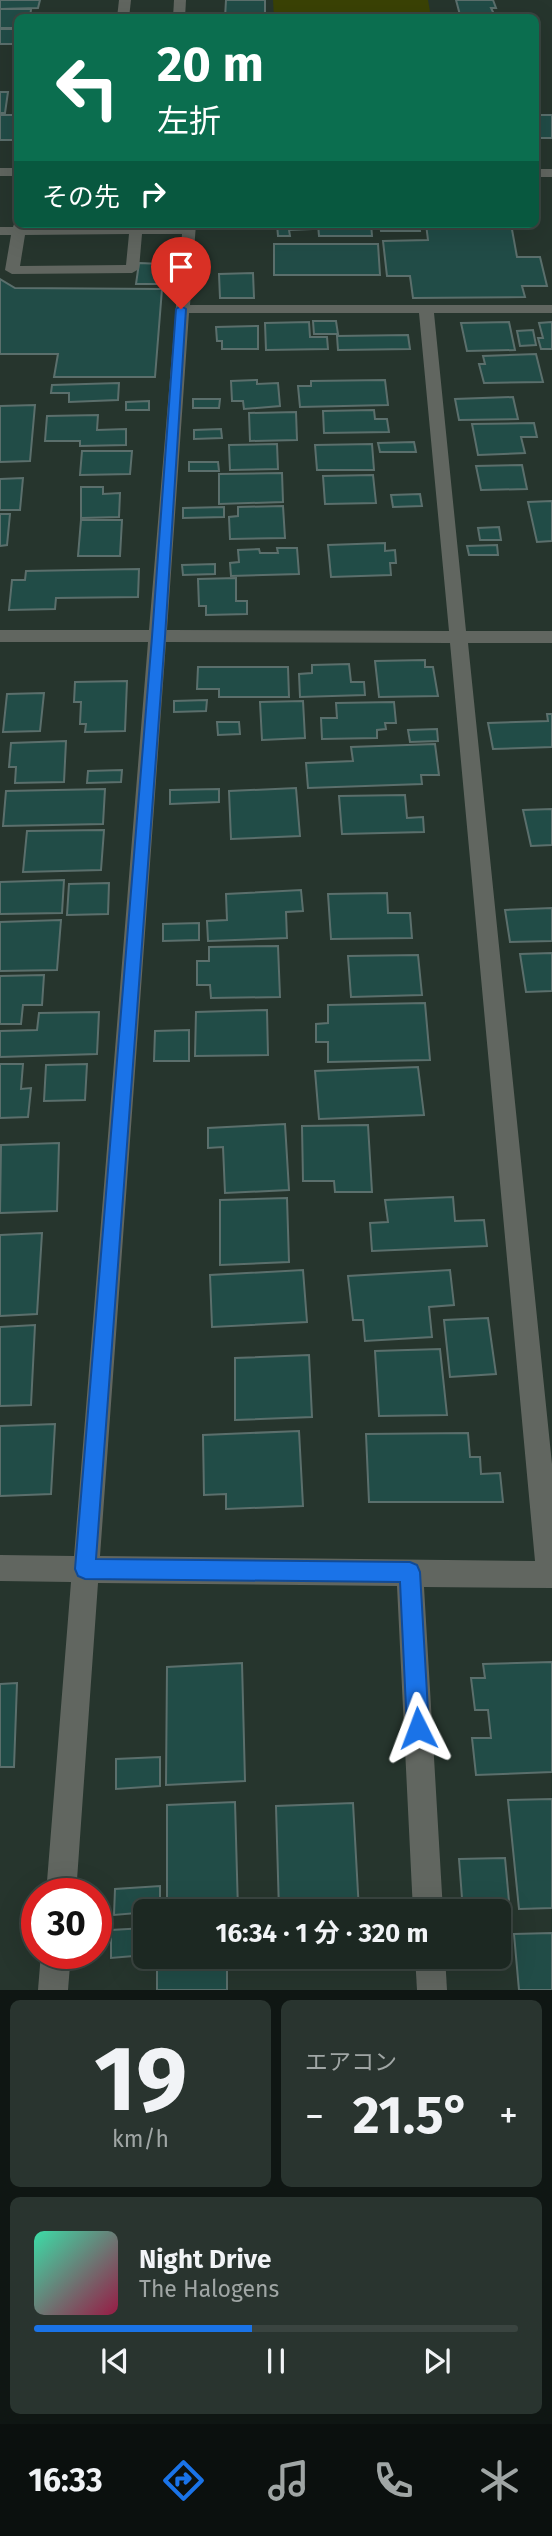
<!DOCTYPE html>
<html lang="ja">
<head>
<meta charset="utf-8">
<style>
	body { margin:0; font-family:"Fira Sans","Noto Sans JP",sans-serif; background:#29342f; color:#f1f3f6; height:100vh; display:flex; flex-direction:column; font-size:26px; white-space:nowrap }
	* { box-sizing:border-box; margin:0 }
	p { font-size:23px; color:#a0a6a5 }
	.icon { flex:none; width:38px; height:38px; fill:none; stroke:currentColor; stroke-width:2; stroke-linecap:round; stroke-linejoin:round }
	.map { position:relative; height:1990px; overflow:hidden }
	.details { display:flex; flex-direction:column; gap:10px; padding:10px; background:#0f1613; flex:1 }
	.details>* { flex:none }
	.banner { position:absolute; left:14px; top:14px; width:525px; height:214px; border-radius:10px; box-shadow:0 7px 28px #0002,0 0 0 2px #3a4440; background:#0b6e4f; color:#fff; overflow:hidden }
	.speed { position:absolute; left:21px; top:1878px; display:flex; gap:14px; font-size:35px; font-weight:700; text-align:center }
	.speed>* { display:grid; place-content:center; width:91px; height:91px; border-radius:50%; background:#1c2822; box-shadow:0 7px 28px #0002,0 0 0 2px #3a4440; line-height:1 }
	.speed .limit { border:10px solid #d22; background:#fff; color:#111 }
	.pin { position:absolute; display:grid; place-items:center; width:60px; height:60px; color:#fff; margin:-72px -30px; border-radius:50% 50% 50% 0; rotate:-45deg; box-shadow:0 0 7px #0007 }
	.pin .icon { rotate:45deg }
	.me { position:absolute; width:77px; margin:-38px; rotate:357deg; stroke-linejoin:round; filter:drop-shadow(0 0 5px #0008) }
	.turn { display:flex; align-items:center; gap:24px; height:147px; padding:0 28px; font-size:32px }
	.turn .icon { width:91px; height:91px; stroke-width:2.5 }
	.turn b { display:block; font-size:49px; line-height:60px }
	.then { display:flex; align-items:center; height:66px; padding:0 28px; background:#0003; gap:14px; font-size:26px }
	.big { font-size:52px; font-weight:700; line-height:1.1 }
	.details .tile { flex:1; display:flex; flex-direction:column; justify-content:center; gap:10px; min-width:0; padding:0 24px; border-radius:10px; background:#29342f }
	.details .dial { align-items:center; gap:0 }
	.dial b { font-size:91px; line-height:1 }
	.song { display:flex; align-items:center; gap:21px }
	.cover { width:84px; height:84px; border-radius:10px; background:linear-gradient(135deg,hsl(160 70% 55%),hsl(340 70% 35%)) }
	.played { height:7px; border-radius:4px; background:linear-gradient(90deg,#1a73e8 45%,#3a4440 45%) }
	.keys { display:flex; justify-content:space-around; direction:ltr }
	.heat { display:flex; justify-content:space-between; align-items:center; font-size:38px; direction:ltr }
	.details .tiles { flex:1; display:grid; gap:10px; grid-template-columns:1fr 1fr }
	.tile:last-child { grid-column:span 2 }
	.trip { position:absolute; left:133px; top:1899px; width:378px; height:70px; border-radius:10px; background:#1c2822; box-shadow:0 7px 28px #0002,0 0 0 2px #3a4440; font-weight:700; line-height:70px; text-align:center }
	.dock { display:flex; height:112px; justify-content:space-around; align-items:center; background:#0b100e; color:#a0a6a5 }
	.dock .icon { width:49px; height:49px }
	.dock .active { color:#1a73e8 }
	.dock b { font-size:32px; color:#f1f3f6 }
	.map>svg:first-child { display:block }
	.green { fill:#3a4205 }
	.building { fill:#214c47; stroke:#5b6f6c; stroke-width:2 }
	.lines { fill:none; stroke-linecap:round; stroke-linejoin:round }
	.minor { fill:#616660; fill-rule:evenodd }
	.route { fill:#1a73e8; stroke:#114b97; stroke-width:2 }
</style>
</head>
<body>
<div class="map">
<svg width="552" height="1990" viewBox="0 0 552 1990">
	<rect width="100%" height="100%" fill="#26352d"/>
	<!-- green -->
	<path class="green" d="M273,0H428L431,17H274Z"/>
	<!-- building -->
	<g class="building">
		<path d="M0,0H40L38,8L0,9Z"/>
		<path d="M226,0H265V18H225Z"/>
		<path d="M456,0H493L496,8H491L496,18H457V15H460Z"/>
		<path d="M0,9H31L30,18H18V28H0Z"/>
		<rect x="0" y="29" width="18" height="15"/>
		<path d="M0,92H8L5,113H0Z"/>
		<path d="M0,115H17L14,140H0Z"/>
		<rect x="536" y="115" width="16" height="23"/>
		<path d="M277,224H312V229L289,230L290,236H278Z"/>
		<path d="M318,224H371L372,236H319Z"/>
		<path d="M380,224H419L420,231H381Z"/>
		<path d="M426,224H511L517,257H540L547,286H522L525,297L413,298L410,276H387L383,241L428,240Z"/>
		<path d="M274,244H378L380,275H274Z"/>
		<path d="M139,263L162,264L160,284H136Z"/>
		<path d="M253,273L254,298H220L219,274Z"/>
		<path d="M0,279L15,288L162,289L155,377H54L58,354H0Z"/>
		<path d="M313,321H336L338,334H314Z"/>
		<path d="M309,322L310,337H327L328,349L266,350L265,323Z"/>
		<path d="M509,322L515,350L467,351L461,323Z"/>
		<path d="M552,322V349H541L538,338H543L539,323Z"/>
		<path d="M258,326V349H222V341H217L216,327Z"/>
		<path d="M533,330L536,345L520,346L517,331Z"/>
		<path d="M408,335L410,349L338,350L337,336Z"/>
		<path d="M536,354L543,382L484,383L479,364H485L483,356Z"/>
		<path d="M257,380V384L278,383L280,406L244,409L243,401H232L231,381Z"/>
		<path d="M385,380L388,405L300,407L298,386H311V381Z"/>
		<path d="M119,383L118,400L69,402V393H51L52,385Z"/>
		<path d="M513,397L518,419L459,420L455,399Z"/>
		<path d="M193,399H220L219,408H193Z"/>
		<path d="M149,401V410H126V402Z"/>
		<path d="M35,405L30,461L0,462V406Z"/>
		<path d="M374,410L375,419H387L389,432L324,433L323,411Z"/>
		<path d="M296,412L297,440L250,441L249,413Z"/>
		<path d="M98,415L97,430L126,429V445L80,446V441H45L47,416Z"/>
		<path d="M534,423L537,437H521L525,453L478,455L472,424Z"/>
		<path d="M221,429L222,438L194,439V430Z"/>
		<path d="M414,442L416,452H380L378,443Z"/>
		<path d="M277,444L278,469L230,470L229,445Z"/>
		<path d="M372,444L374,470H317L315,445Z"/>
		<path d="M82,451H132L130,474L80,475Z"/>
		<path d="M189,462H218L219,471H189Z"/>
		<path d="M522,465L527,489L481,490L476,466Z"/>
		<path d="M282,473L283,502L219,504V474Z"/>
		<path d="M373,475L376,503L325,504L323,476Z"/>
		<path d="M23,478L20,510H0V479Z"/>
		<path d="M81,487H103V494L120,493L119,517L81,518Z"/>
		<path d="M420,494L422,506L393,507L391,495Z"/>
		<path d="M552,501V541L537,542L528,502Z"/>
		<path d="M283,506L285,538L230,539L229,517L238,516V507Z"/>
		<path d="M224,507V517L183,518V508Z"/>
		<path d="M0,514H10L7,545L0,546Z"/>
		<path d="M81,520H122L120,556H78Z"/>
		<path d="M499,527L501,540H480L478,528Z"/>
		<path d="M385,543V551L395,550L396,563H390L391,575L331,577L328,545Z"/>
		<path d="M497,545L498,555H469L467,546Z"/>
		<path d="M277,548H297L299,574L231,576L230,563L239,562L238,550L259,549L260,553H278Z"/>
		<path d="M215,564V574L183,575L182,565Z"/>
		<path d="M139,569L138,597L56,598L55,609L9,610L12,580H25L26,571Z"/>
		<path d="M236,578V601H247V614L206,615V606H199L198,579Z"/>
		<path d="M425,660V667H433L438,696L379,697L375,661Z"/>
		<path d="M349,664L351,682H364L365,695L300,697L299,674L312,673V665Z"/>
		<path d="M198,667H288L289,697H219V689H197Z"/>
		<path d="M127,681L125,731L85,732L86,724H80L81,702H74L75,682Z"/>
		<path d="M44,693L40,731L3,732L7,694Z"/>
		<path d="M207,700L206,711L174,712V701Z"/>
		<path d="M303,701L305,738L262,740L260,702Z"/>
		<path d="M394,702L396,723H385L386,729L377,730V738L322,739L321,718H337L336,703Z"/>
		<path d="M547,714H552V747L493,749L488,723L548,721Z"/>
		<path d="M217,722H239L240,734L218,735Z"/>
		<path d="M437,729L438,741L410,742L408,730Z"/>
		<path d="M66,741L64,782L15,783L16,767H9L11,743Z"/>
		<path d="M435,744L439,775H421L422,784L308,788L306,763L353,761L351,747Z"/>
		<path d="M122,770L121,782L87,783L88,771Z"/>
		<path d="M296,788L300,836L231,839L229,791Z"/>
		<path d="M105,789L103,824L3,826L6,791Z"/>
		<path d="M219,789V802L170,804V790Z"/>
		<path d="M405,795L407,818L423,817L424,832L342,834L339,796Z"/>
		<path d="M552,809V845L531,846L523,810Z"/>
		<path d="M104,830L101,870L23,872L27,831Z"/>
		<path d="M64,880L62,913L0,914V882Z"/>
		<path d="M109,883L108,914L67,915L69,884Z"/>
		<path d="M301,890L303,911L286,912L287,938L208,941L207,921L227,920L226,894Z"/>
		<path d="M387,893L388,913H410L412,938L331,939L328,894Z"/>
		<path d="M552,908V941L510,942L505,910Z"/>
		<path d="M61,920L57,970L0,971V922Z"/>
		<path d="M199,923V940L163,941V924Z"/>
		<path d="M278,946L280,997L211,998L210,985H197V961H209V947Z"/>
		<path d="M552,953V991L526,992L520,954Z"/>
		<path d="M418,955L422,995L351,997L348,956Z"/>
		<path d="M44,975L42,1005H23L21,1024H0V976Z"/>
		<path d="M425,1003L430,1060L328,1062V1042H316V1024L328,1023V1005Z"/>
		<path d="M267,1010L268,1055L195,1056L196,1012Z"/>
		<path d="M99,1012L97,1054L0,1057V1031L37,1030L39,1013Z"/>
		<path d="M189,1030V1061H154L155,1031Z"/>
		<path d="M0,1064H23L21,1089L31,1088L28,1117L0,1118Z"/>
		<path d="M87,1064L85,1100L44,1101L46,1065Z"/>
		<path d="M418,1067L424,1115L319,1119L315,1071Z"/>
		<path d="M285,1124L289,1190L225,1193L223,1147L208,1148V1128Z"/>
		<path d="M368,1125L372,1192H335L334,1181H303L302,1126Z"/>
		<path d="M59,1143L57,1211L0,1213L1,1145Z"/>
		<path d="M453,1197L455,1221L484,1220L487,1246L372,1251L370,1223L388,1222L385,1200Z"/>
		<path d="M287,1198L289,1262L220,1265V1200Z"/>
		<path d="M42,1233L37,1314L0,1316V1235Z"/>
		<path d="M303,1270L307,1322L212,1327L210,1275Z"/>
		<path d="M450,1270L454,1305L429,1307L432,1337L365,1341L363,1320H353L348,1276Z"/>
		<path d="M488,1318L496,1374L450,1377L444,1320Z"/>
		<path d="M35,1325L31,1405L0,1406V1327Z"/>
		<path d="M440,1349L447,1415L379,1416L375,1351Z"/>
		<path d="M309,1355L312,1417L235,1420V1358Z"/>
		<path d="M55,1424L51,1494L0,1496V1426Z"/>
		<path d="M299,1431L303,1506L226,1509V1494L204,1495L203,1435Z"/>
		<path d="M468,1433L470,1457H480L481,1474L500,1473L503,1502H369L366,1434Z"/>
		<path d="M552,1662V1772L476,1775L472,1738H491L488,1710H475L471,1678H485L483,1664Z"/>
		<path d="M242,1663L245,1781L166,1785L167,1667Z"/>
		<path d="M17,1683L14,1767H0V1684Z"/>
		<path d="M160,1757V1786L116,1789V1759Z"/>
		<path d="M552,1799V1908L519,1909L508,1800Z"/>
		<path d="M235,1802L238,1911H167V1805Z"/>
		<path d="M353,1803L359,1911H279L276,1806Z"/>
		<path d="M505,1858L511,1923H499V1911H463L459,1859Z"/>
		<path d="M160,1886V1911L114,1915L115,1889Z"/>
		<path d="M145,1928V1955L111,1958V1930Z"/>
		<path d="M552,1933V1990H519L514,1934Z"/>
		<rect x="157" y="1956" width="70" height="34"/>
	</g>
	<g class="lines">
		<!-- minor -->
		<g class="minor">
			<path d="M119,0H131L129,18H117Z"/>
			<path d="M174,0H186L185,18H173Z"/>
			<rect x="0" y="168" width="18" height="8"/>
			<rect x="536" y="169" width="16" height="8"/>
			<path d="M15,221L18,224H27L26,227L196,224L190,305H552V313H434L466,631H552V643H468L552,1464V1588L424,1587L443,1911H413L397,1586L98,1583L76,1894H46L71,1582L0,1581V1555L74,1556L148,642H0V630H149L182,234H142L139,269L132,273L12,274L5,270L11,235H0V227H13ZM129,234L126,265L20,266L25,235ZM189,313H419L449,631L167,630ZM166,642L450,643L535,1561L100,1556Z"/>
			<path d="M41,1953H71L68,1990H38Z"/>
			<path d="M415,1956H445L447,1990H417Z"/>
		</g>
	</g>
	<!-- route -->
	<path class="route" d="M181,306L186,309L165,637L96,1559L410,1562L417,1565L420,1572L429,1728L426,1736L418,1739L410,1736L407,1728L400,1582L85,1579L78,1576L75,1569L152,637L176,309Z"/>
</svg>
<div class="speed"><div class="limit">30</div></div>
<div class="pin" style="left:181px;top:309px;background:#d93025"><svg class="icon" aria-label="arrive" viewBox="0 0 24 24"><path d="M6 21V4h12l-3 4 3 4H6"/></svg></div>
<svg class="me" style="left:418px;top:1728px" viewBox="-20 -20 40 40"><path d="M0-17L14 15 0 8-14 15z" fill="#1a73e8" stroke="#fff" stroke-width="4"/></svg>
<div class="trip">16:34 · 1 分 · 320 m</div>
<div class="banner">
<div class="turn"><svg class="icon" aria-label="left" viewBox="0 0 24 24"><path d="M17 20v-9H6M10 6l-5 5 5 5"/></svg><div><b>20 m</b>左折</div></div>
<div class="then">その先<svg class="icon" aria-label="right" viewBox="0 0 24 24"><path d="M7 20v-9h11M14 6l5 5-5 5"/></svg></div>
</div>
</div>
<section class="details">
<div class="tiles">
<div class="tile dial"><b>19</b><p>km/h</p></div>
<div class="tile"><p>エアコン</p>
<div class="heat"><a>−</a><b class="big">21.5°</b><a>+</a></div>
</div>
<div class="tile">
<div class="song"><i class="cover"></i><div><b>Night Drive</b><p>The Halogens</p></div></div>
<div class="played"></div>
<div class="keys"><svg class="icon" aria-label="previous" viewBox="0 0 24 24"><path d="M18 5L8 12l10 7zM5 5v14"/></svg><svg class="icon" aria-label="pause" viewBox="0 0 24 24"><path d="M8 5v14M16 5v14"/></svg><svg class="icon" aria-label="next" viewBox="0 0 24 24"><path d="M6 5l10 7-10 7zM19 5v14"/></svg></div>
</div>
</div>
</section>
<nav class="dock">
<b>16:33</b>
<svg class="icon active" aria-label="directions" viewBox="0 0 24 24"><path d="M12 3l9 9-9 9-9-9zM9 14v-3h6M13 9l2 2-2 2"/></svg>
<svg class="icon" aria-label="music" viewBox="0 0 24 24"><path d="M9 18V5l10-2v13"/><circle cx="6" cy="18" r="3"/><circle cx="16" cy="16" r="3"/></svg>
<svg class="icon" aria-label="phone" viewBox="0 0 24 24"><path d="M5 4h4l2 5-3 2q2 4 5 5l2-3 5 2v4C11 20 4 13 5 4z"/></svg>
<svg class="icon" aria-label="climate" viewBox="0 0 24 24"><path d="M12 3v18M4 7l16 10M4 17L20 7"/></svg>
</nav>
</body>
</html>
